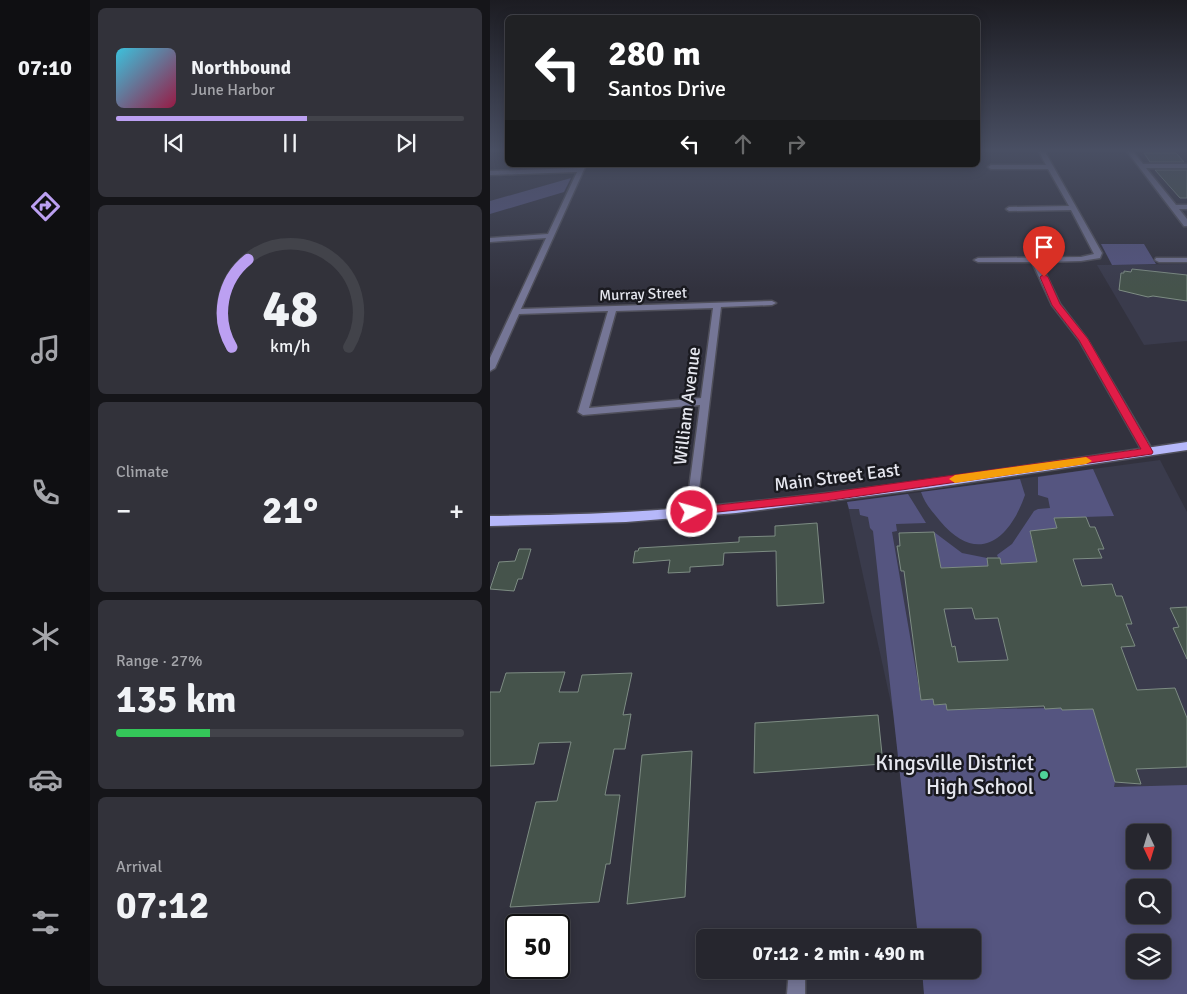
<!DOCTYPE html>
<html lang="en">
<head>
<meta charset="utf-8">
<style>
	body { margin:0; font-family:Signika,sans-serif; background:#32323a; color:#f1f3f6; height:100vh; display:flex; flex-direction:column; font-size:19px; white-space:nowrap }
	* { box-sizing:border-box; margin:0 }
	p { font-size:16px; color:#a4a5aa }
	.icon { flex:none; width:28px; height:28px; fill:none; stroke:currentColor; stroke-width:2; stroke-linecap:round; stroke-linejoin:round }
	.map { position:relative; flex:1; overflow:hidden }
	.panel { display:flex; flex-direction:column; gap:8px; padding:8px; background:#151519; width:400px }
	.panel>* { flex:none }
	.guide { position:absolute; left:15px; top:15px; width:475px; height:152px; border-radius:8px; box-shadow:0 2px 12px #0003,0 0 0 1px #42434a; background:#202124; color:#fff; overflow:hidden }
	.needle { width:32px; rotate:176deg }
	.buttons { position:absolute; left:636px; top:824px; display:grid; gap:10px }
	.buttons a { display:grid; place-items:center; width:45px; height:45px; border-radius:8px; background:#26262e; box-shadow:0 2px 12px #0003,0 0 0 1px #42434a; font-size:25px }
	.speed { position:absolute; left:15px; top:914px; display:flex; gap:10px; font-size:25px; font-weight:700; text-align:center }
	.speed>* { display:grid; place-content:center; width:65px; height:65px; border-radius:50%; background:#26262e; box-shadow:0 2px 12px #0003,0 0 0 1px #42434a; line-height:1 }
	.speed .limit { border:2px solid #111; border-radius:8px; background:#fff; color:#111 }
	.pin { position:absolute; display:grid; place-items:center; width:42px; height:42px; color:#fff; margin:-51px -21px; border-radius:50% 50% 50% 0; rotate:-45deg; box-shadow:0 0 5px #0007 }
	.pin .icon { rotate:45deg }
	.me { position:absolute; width:55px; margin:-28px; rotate:84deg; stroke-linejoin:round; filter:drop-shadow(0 0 4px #0008) }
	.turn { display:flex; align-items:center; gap:18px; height:105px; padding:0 20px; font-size:22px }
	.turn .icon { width:65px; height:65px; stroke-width:2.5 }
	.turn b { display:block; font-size:35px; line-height:42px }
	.lanes { display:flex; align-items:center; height:48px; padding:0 20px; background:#0003; justify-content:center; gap:25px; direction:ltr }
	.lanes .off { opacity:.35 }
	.big { font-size:38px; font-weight:800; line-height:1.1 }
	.panel .widget { flex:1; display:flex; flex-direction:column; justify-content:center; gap:8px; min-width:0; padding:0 18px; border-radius:8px; background:#32323a }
	.panel .dial { align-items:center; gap:0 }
	.dial svg { height:130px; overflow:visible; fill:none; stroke:#42434a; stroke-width:7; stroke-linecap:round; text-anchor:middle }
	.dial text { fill:#f1f3f6; stroke:none }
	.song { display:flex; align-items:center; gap:15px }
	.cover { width:60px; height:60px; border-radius:8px; background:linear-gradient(135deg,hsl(190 70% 55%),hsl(340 70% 35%)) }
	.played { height:5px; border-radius:2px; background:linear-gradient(90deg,#bca0f2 55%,#42434a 55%) }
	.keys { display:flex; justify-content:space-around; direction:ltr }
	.heat { display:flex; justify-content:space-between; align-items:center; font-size:28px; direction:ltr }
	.charge { height:8px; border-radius:4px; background:linear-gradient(90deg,#34c759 27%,#42434a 0) }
	.trip { position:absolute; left:206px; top:929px; width:285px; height:50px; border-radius:8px; background:#26262e; box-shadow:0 2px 12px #0003,0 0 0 1px #42434a; font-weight:800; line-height:50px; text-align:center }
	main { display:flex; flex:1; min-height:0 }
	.dock { display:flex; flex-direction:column; width:90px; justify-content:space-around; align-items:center; background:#0f0f12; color:#a4a5aa }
	.dock .icon { width:35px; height:35px }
	.dock .on { color:#bca0f2 }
	.dock b { font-size:22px; color:#f1f3f6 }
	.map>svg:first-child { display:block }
	.built { fill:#3a3b4c; fill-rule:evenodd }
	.green { fill:#555580; fill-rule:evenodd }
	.building { fill:#45534b; stroke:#7d8c83; fill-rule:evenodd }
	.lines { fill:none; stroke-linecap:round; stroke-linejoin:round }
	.minor-casing { stroke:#4f4f5a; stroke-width:3 }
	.major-casing { stroke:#4f4f5a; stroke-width:3 }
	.minor { fill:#757696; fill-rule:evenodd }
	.major { fill:#b6b8fa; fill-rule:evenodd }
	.route { fill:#e11d48; stroke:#92132f }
	.slow { fill:#f59e0b }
	.poi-dot { fill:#4fd399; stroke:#1a1a20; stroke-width:2 }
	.labels { text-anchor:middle; stroke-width:5; stroke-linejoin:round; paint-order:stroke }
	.far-street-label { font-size:15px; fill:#e6e7ef; stroke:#1a1a20 }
	.street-label { font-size:18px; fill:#e6e7ef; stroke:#1a1a20 }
	.near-poi-label { font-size:21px; fill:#e6e7ef; stroke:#1a1a20; text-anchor:end }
</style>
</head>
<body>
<main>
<nav class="dock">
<b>07:10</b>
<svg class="icon on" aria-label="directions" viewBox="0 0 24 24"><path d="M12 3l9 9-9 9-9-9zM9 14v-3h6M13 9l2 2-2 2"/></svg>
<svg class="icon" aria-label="music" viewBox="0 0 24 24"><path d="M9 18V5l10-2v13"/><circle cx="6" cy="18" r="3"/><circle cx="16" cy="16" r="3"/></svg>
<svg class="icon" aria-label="phone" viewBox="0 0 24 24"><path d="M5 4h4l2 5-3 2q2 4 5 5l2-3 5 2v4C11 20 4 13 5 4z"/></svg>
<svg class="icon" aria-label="climate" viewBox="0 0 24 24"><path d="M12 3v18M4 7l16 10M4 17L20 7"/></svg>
<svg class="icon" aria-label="car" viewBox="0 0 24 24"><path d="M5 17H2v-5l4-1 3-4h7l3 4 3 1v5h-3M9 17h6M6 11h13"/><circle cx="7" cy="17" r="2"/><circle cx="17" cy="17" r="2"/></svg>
<svg class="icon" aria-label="filters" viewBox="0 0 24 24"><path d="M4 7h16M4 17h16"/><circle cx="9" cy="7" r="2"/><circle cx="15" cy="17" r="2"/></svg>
</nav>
<section class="panel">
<div class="widget">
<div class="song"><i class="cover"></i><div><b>Northbound</b><p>June Harbor</p></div></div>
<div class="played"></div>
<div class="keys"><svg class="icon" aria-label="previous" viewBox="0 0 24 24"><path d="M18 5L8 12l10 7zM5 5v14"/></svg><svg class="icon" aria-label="pause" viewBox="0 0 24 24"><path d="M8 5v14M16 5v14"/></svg><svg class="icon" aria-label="next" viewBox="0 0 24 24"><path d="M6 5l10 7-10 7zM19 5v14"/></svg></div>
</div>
<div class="widget dial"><svg viewBox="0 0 100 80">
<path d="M14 69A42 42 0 1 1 86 69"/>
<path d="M14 69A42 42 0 0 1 24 15" stroke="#bca0f2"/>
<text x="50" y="56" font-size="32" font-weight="700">48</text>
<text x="50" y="72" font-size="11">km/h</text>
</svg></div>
<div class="widget"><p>Climate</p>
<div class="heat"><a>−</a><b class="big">21°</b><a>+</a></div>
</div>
<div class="widget"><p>Range · 27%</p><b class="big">135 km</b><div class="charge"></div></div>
<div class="widget"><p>Arrival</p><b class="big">07:12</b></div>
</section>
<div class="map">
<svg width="697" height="994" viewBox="0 0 697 994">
	<rect width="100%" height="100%" fill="#32323e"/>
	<!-- built -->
	<g class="built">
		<path d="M697,264V341L654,345L607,265Z"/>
		<path d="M670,460L697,512V994H434L432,970H482V938L428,937L404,717L357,502ZM645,832H672V860H645ZM645,888H672V915H645ZM645,942H672V970H645Z"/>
	</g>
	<!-- green -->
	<g class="green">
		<path d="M81,178L74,192L0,214V201Z"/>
		<path d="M611,244H654L666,264L622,265Z"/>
		<path d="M603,469L624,516L564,518L567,528L540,532L547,562L511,564L507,555L522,544L544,511L548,509L560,508L558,498L548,495V477Z"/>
		<path d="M530,479L535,495C519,541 487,565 450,521C442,511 435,504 431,492Z"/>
		<path d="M418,494L436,523L406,524L407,531L402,532L431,700L443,699L444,705L456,704L457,710L560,708L571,706L572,710L603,709L625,782L624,787L697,785V994H434L432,970H482V938L428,937L383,531L380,528L378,517L370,515L369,509H359L357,502ZM645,832H672V860H645ZM645,888H672V915H645ZM645,942H672V970H645Z"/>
		<path d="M444,532L472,553L497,558L498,566L451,568Z"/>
	</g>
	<!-- building -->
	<g class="building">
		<path d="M654,153H686L694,162H660Z"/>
		<path d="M665,170H697V198H690Z"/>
		<path d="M642,269L697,275V301L663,296L658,297L629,290L631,273H634V271L641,272Z"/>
		<path d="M596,517L600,527H605L614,549H608L612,558L583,559L592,586L622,584L626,596H632L642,624H636L645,646L631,647L647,690L685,688L697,718V767L646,769L651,784L625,782L603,709L572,710L571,708L555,709L554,706L457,710L456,704L444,705L443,699L431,700L414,571H411L407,546H410L409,533L444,532L451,568L498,566L497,558H510L511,564L547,562L540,531L567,528L564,518ZM482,608L485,619L508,618L518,660L468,662L465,646L462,647L454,609Z"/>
		<path d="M327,523L334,603L287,606L286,551L234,553L233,565L200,567V572L178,573L180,560L143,563L145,551H148L149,548L249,542V537L285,536V526Z"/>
		<path d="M29,549H41L32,579H28L24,591L0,589L9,562L25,561Z"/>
		<path d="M697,607V659L683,628L689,627L680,608Z"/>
		<path d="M75,672L69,692H88L92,675L142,673L133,715L141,714L135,749H124L115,795H130L120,864H116L109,902L20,907L46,802L67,801L81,742L49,743L44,764L0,766V692H10L16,673Z"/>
		<path d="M388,715L393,764L264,773L265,723Z"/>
		<path d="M202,751L195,897L137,904L152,755Z"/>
	</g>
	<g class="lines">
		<defs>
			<g id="minor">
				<path d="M548,150H554L612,253L610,258L591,261L550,262L570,304L597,339L663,451L662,454H654L589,340L562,305L542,262H488L484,260L488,258L591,257L604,254L581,210L519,211L516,209L519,207L579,206L558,169H501L498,167L501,165H556Z"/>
				<path d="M636,150H642L653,164H697V168H656L686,205H697V209H689L697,219V226H694Z"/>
				<path d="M90,165H96L31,309L282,301L286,303L282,305L231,307L206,515H198L196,512L210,405L93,415L88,412L118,311L29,314L5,368L0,371V358L56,238L0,242V238L58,234L87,172L0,175V171L88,168ZM223,308L211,398L99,408L126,311Z"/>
				<path d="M666,258H697V262H669L665,260Z"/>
				<path d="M299,970H315V994H297Z"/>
			</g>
			<path id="major" d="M697,442V450L440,488L246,513L136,522L0,526V516C60,515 121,514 181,509C354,495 525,467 697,442Z"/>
		</defs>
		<!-- minor casing -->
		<use href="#minor" class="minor-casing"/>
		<!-- major casing -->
		<use href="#major" class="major-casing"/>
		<!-- minor -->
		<use href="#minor" class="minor"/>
		<!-- major -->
		<use href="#major" class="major"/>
	</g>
	<!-- sky -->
	<linearGradient id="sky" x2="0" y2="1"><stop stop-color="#1c1c22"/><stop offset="0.52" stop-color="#494f63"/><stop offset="1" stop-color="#494f63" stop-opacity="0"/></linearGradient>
	<rect width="697" height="289" fill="url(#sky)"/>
	<!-- route -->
	<path class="route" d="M554,274L558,277L570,304L598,339L663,452L662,454L335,501L198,515V509L202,508L335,493L651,449L589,340L562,305L550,277Z"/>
	<!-- slow -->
	<path class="slow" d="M596,457L602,461L596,464L465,483L459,479L465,475Z"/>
	<!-- markers -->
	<circle class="poi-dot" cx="554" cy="775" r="5"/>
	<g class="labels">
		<!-- far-street labels -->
		<g class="far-street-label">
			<text transform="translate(153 294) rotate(-2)" y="5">Murray Street</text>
		</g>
		<!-- street labels -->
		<g class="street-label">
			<text transform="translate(197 406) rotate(-83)" y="6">William Avenue</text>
			<text transform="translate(347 477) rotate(-7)" y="6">Main Street East</text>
		</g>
		<!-- near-poi labels -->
		<g class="near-poi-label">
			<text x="544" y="770">Kingsville District<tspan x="544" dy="24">High School</tspan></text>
		</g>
	</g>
</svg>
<div class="buttons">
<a><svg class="needle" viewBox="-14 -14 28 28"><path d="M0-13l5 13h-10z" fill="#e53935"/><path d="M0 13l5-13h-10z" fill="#a4a5aa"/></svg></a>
<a><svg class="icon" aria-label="search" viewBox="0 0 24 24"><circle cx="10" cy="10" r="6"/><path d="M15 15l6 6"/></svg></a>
<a><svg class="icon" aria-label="layers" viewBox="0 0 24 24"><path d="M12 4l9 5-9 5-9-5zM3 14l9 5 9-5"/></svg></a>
</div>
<div class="speed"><div class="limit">50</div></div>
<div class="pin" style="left:554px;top:277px;background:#d93025"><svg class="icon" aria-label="arrive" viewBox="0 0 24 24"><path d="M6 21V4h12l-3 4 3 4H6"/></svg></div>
<svg class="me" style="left:202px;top:512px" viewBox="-20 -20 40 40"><circle r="17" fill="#e11d48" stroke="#fff" stroke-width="3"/><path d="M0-11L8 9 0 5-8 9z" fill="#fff"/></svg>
<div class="trip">07:12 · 2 min · 490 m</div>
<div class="guide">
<div class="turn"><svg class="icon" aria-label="left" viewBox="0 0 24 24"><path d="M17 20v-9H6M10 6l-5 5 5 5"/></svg><div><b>280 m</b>Santos Drive</div></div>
<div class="lanes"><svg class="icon" aria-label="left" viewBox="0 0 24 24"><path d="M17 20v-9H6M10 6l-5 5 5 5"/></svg><svg class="icon off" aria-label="ahead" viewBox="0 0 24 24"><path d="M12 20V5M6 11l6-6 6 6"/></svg><svg class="icon off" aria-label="right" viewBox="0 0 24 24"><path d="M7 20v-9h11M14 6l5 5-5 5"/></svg></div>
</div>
</div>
</main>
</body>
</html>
